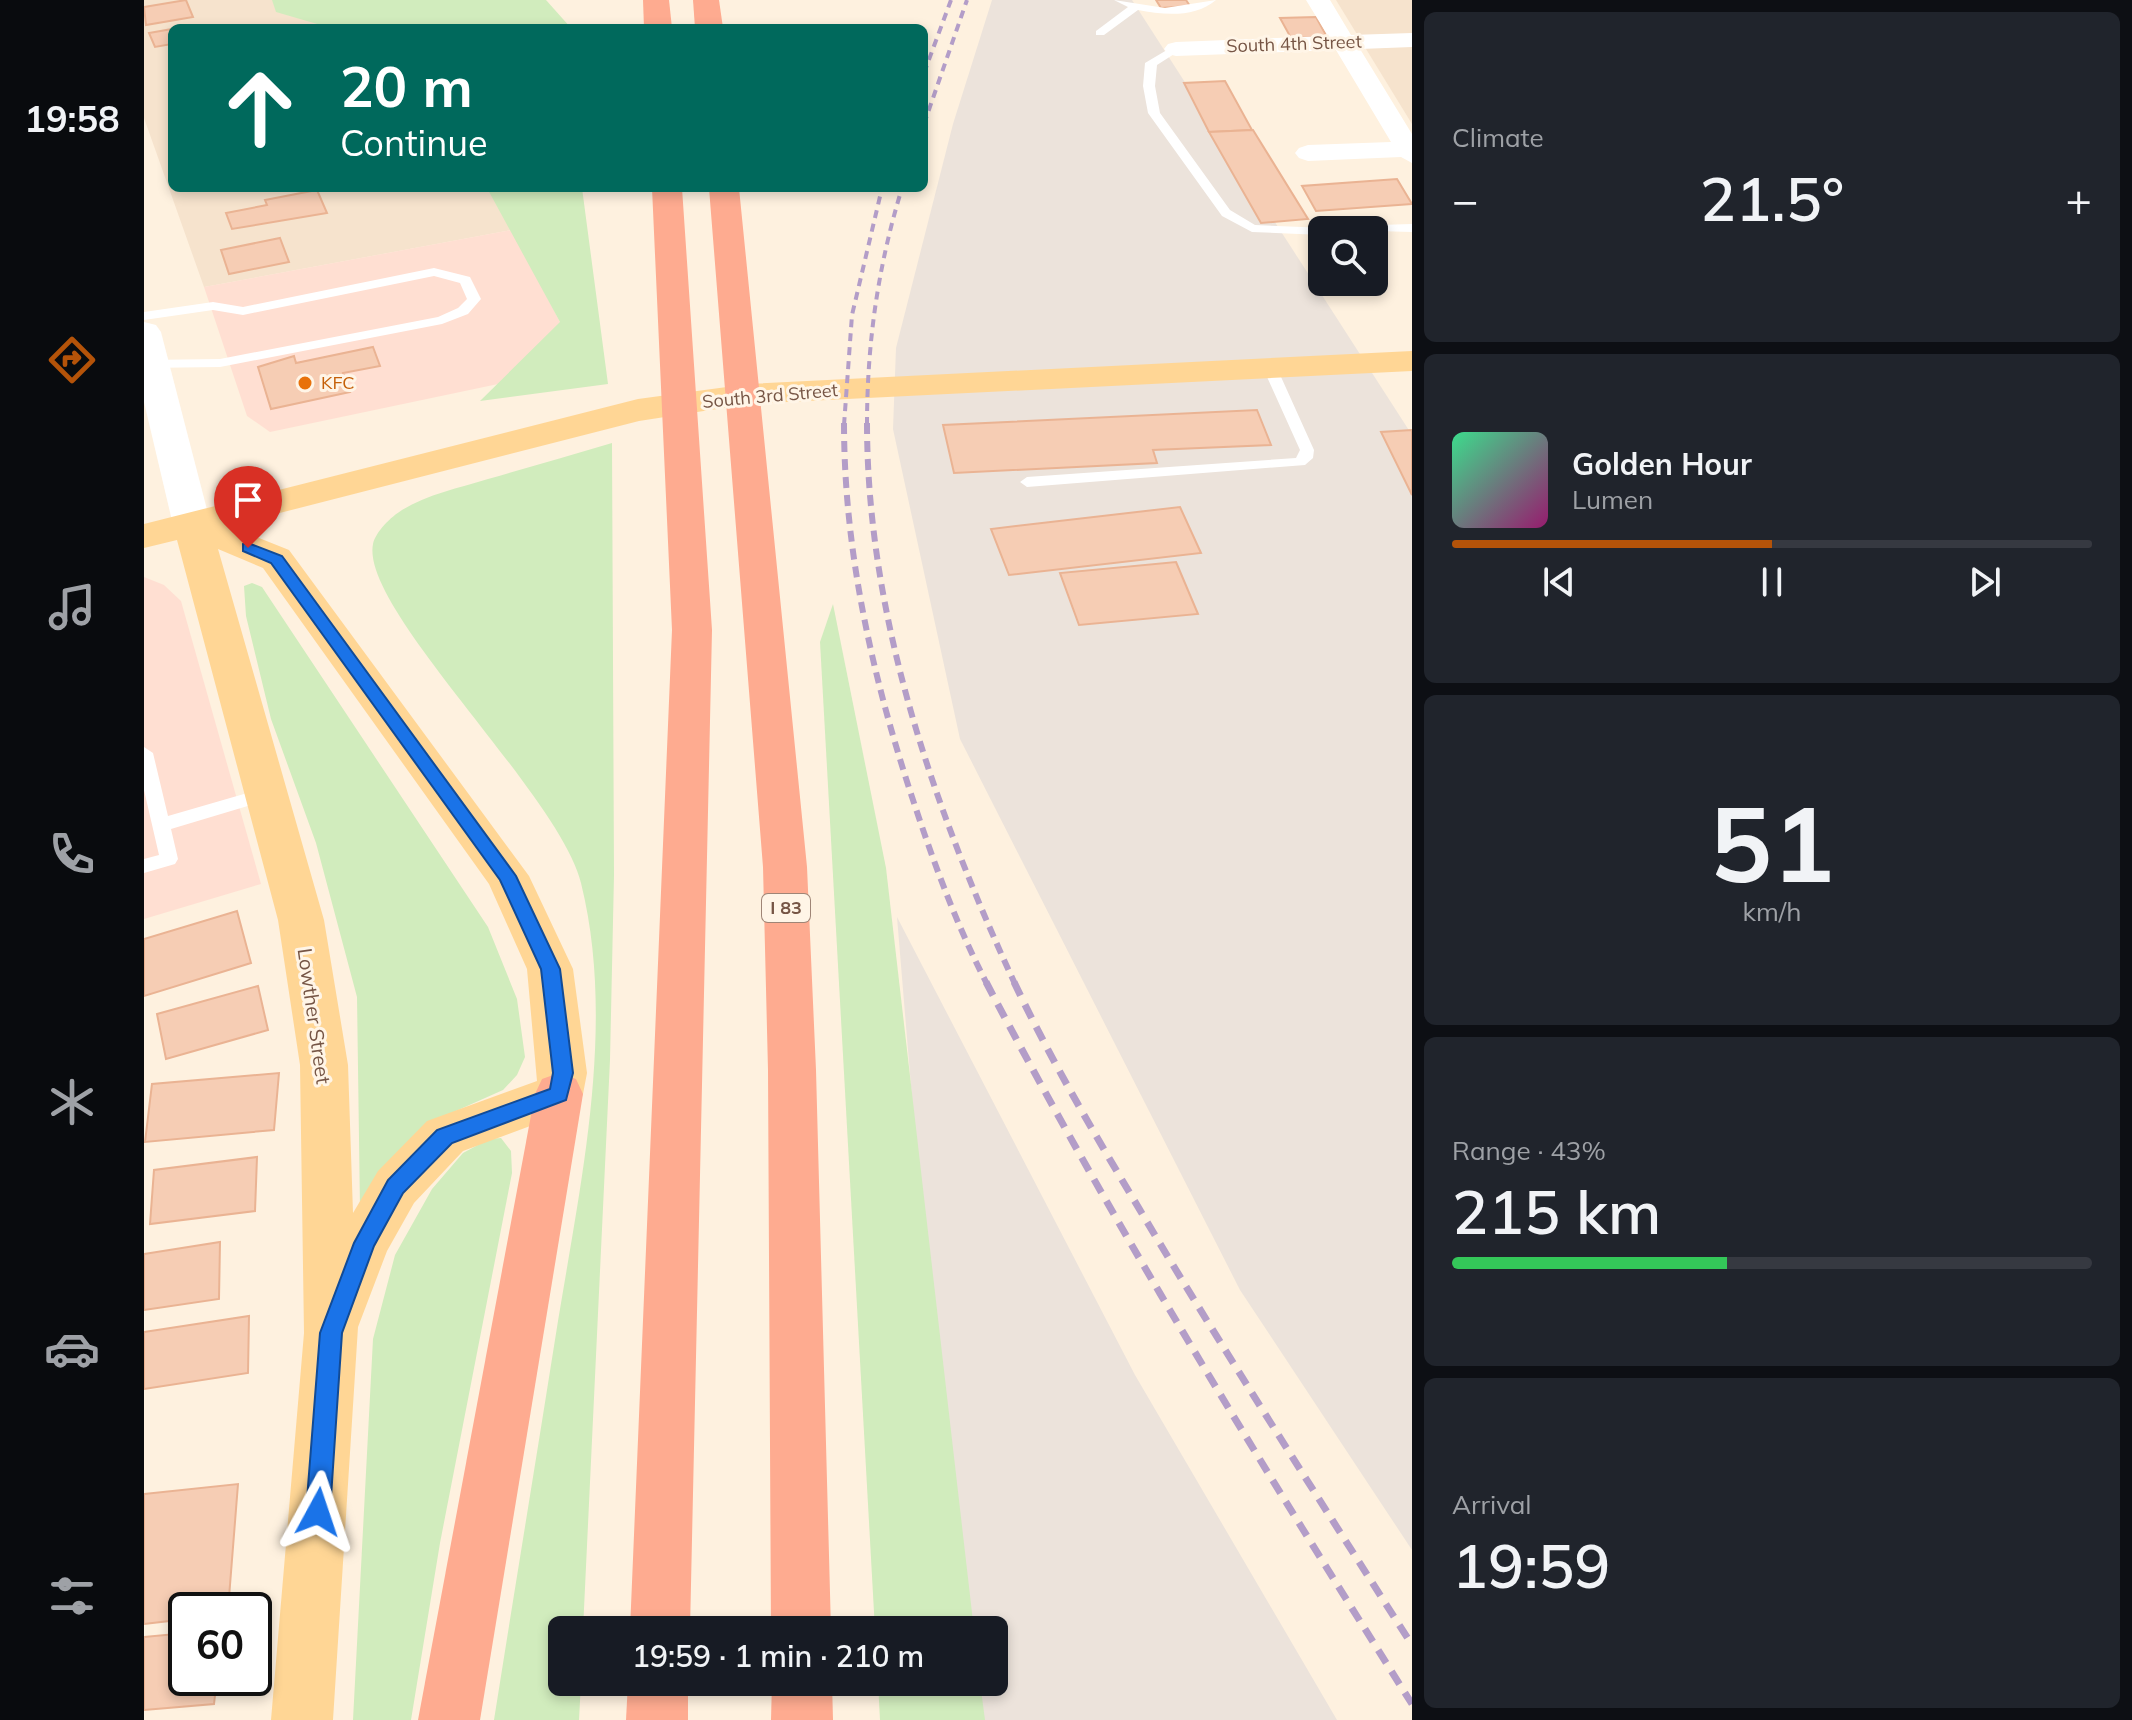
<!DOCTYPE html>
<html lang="en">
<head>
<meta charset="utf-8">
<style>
	body { margin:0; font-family:Mulish,sans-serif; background:#20242c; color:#f1f3f6; height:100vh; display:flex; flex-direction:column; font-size:30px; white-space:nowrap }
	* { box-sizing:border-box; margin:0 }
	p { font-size:26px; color:#9ea1a6 }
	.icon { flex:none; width:44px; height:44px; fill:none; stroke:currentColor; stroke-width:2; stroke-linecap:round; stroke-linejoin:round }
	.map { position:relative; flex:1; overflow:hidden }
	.panel { display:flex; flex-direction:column; gap:12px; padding:12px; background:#0d0f14; width:720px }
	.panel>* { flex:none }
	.guide { position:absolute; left:24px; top:24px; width:760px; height:168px; border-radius:12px; box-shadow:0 4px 12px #0003; background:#00695c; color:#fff; overflow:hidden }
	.buttons { position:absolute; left:1164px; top:216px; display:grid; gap:16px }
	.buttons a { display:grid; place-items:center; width:80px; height:80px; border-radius:12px; background:#171b24; box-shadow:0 4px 12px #0003; font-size:40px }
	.speed { position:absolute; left:24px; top:1592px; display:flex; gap:16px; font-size:40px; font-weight:700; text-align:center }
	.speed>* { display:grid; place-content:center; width:104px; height:104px; border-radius:50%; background:#171b24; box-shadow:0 4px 12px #0003; line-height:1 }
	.speed .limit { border:4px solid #111; border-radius:12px; background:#fff; color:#111 }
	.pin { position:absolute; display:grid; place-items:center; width:68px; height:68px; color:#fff; margin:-82px -34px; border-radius:50% 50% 50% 0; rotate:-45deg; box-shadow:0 0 8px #0007 }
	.pin .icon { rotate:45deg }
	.me { position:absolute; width:88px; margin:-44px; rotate:5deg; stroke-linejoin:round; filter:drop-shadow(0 0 6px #0008) }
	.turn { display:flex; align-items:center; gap:28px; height:168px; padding:0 40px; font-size:36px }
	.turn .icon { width:104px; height:104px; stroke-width:2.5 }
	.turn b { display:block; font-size:56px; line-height:68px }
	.big { font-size:60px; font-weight:600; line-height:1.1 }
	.panel .card { flex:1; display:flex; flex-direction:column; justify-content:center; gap:12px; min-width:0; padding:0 28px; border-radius:12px; background:#20242c }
	.panel .dial { align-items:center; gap:0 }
	.dial b { font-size:104px; line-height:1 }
	.song { display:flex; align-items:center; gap:24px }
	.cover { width:96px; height:96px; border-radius:12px; background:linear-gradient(135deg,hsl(150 70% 55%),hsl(320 70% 35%)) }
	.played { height:8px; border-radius:4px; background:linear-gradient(90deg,#b45309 50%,#363941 50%) }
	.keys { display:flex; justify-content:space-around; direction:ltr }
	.heat { display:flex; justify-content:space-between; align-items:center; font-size:44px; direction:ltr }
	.charge { height:12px; border-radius:6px; background:linear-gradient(90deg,#34c759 43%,#363941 0) }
	.trip { position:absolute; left:404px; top:1616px; width:460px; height:80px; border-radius:12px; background:#171b24; box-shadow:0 4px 12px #0003; font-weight:600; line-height:80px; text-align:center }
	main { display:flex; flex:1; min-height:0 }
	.dock { display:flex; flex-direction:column; width:144px; justify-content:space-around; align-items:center; background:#090b0e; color:#9ea1a6 }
	.dock .icon { width:56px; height:56px }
	.dock .on { color:#b45309 }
	.dock b { font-size:36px; color:#f1f3f6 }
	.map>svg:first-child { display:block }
	.residential { fill:#f6e3cd }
	.commercial { fill:#ffdfd2 }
	.industrial { fill:#ece3db }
	.green { fill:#d1ecbd }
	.building { fill:#f6cdb4; stroke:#eab393; stroke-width:2 }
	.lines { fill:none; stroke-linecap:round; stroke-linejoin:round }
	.service { fill:#fff; fill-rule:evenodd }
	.minor { fill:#fff; fill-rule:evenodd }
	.secondary { fill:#fff; fill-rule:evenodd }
	.primary { fill:#ffd695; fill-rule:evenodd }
	.motorway { fill:#feab90; fill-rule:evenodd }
	.rail-far2 { stroke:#b39dc8; stroke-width:4; stroke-dasharray:8 6; stroke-linecap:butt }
	.rail-far1 { stroke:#b39dc8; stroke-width:6; stroke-dasharray:11 7; stroke-linecap:butt }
	.rail { stroke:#b39dc8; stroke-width:7; stroke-dasharray:15 10; stroke-linecap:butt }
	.route { fill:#1a73e8; stroke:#114b97; stroke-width:2 }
	.food-dot { fill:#e8710a; stroke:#fff5e7; stroke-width:3 }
	.labels { text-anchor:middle; stroke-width:6; stroke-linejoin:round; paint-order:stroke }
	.far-street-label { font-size:18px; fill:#765545; stroke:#fff5e7 }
	.far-food-label { font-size:18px; fill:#c56008; stroke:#fff5e7; text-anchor:start }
	.shield { fill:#fff5e7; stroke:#9f8576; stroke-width:2 }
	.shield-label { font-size:18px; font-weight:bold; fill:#765545 }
	.street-label { font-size:20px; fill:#765545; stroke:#fff5e7 }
</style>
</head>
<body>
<main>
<nav class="dock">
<b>19:58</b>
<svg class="icon on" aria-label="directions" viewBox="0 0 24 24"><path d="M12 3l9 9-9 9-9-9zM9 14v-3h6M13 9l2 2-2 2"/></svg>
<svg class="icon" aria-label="music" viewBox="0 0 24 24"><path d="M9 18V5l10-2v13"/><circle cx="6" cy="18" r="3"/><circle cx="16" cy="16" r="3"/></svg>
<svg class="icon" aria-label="phone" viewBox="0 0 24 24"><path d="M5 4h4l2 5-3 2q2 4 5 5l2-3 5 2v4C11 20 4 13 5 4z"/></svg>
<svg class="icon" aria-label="climate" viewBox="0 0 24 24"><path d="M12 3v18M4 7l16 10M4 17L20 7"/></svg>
<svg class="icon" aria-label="car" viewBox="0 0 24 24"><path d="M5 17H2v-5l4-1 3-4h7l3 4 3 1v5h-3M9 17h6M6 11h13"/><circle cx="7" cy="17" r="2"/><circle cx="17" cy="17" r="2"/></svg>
<svg class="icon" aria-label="filters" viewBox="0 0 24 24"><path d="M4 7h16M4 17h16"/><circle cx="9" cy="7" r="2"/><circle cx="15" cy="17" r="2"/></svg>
</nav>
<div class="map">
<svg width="1268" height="1720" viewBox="0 0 1268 1720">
	<rect width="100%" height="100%" fill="#fef1df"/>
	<!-- residential -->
	<g class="residential">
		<path d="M0,0H240L256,28H28V188H345L368,230L60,287L0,118Z"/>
		<path d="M1192,0H1268V124Z"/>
	</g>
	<!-- commercial -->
	<g class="commercial">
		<path d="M368,230L439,366L126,432L103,416L60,287Z"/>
		<path d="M0,577L20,585L37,601L117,884L0,919Z"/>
	</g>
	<!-- industrial -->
	<g class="industrial">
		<path d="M848,0H988L1268,435V1550L1096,1290L816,739L749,429L752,348L809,124Z"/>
		<path d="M753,917L991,1375L1193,1720H819L816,1682H850V1630H812Z"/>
	</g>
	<!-- green -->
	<g class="green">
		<path d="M128,0H402L427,28H187L132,12Z"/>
		<path d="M343,188H438L464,384L336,401L416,322Z"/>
		<path d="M468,443L470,875L466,1060L439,1630H418V1682H437L435,1720H350C371,1587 393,1454 414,1321C437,1181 472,1024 437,883C416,795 216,609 229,544C232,531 247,517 258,510C284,494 315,488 344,479C386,467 427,455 468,443Z"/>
		<path d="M108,583L118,587L344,927L373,999L381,1057L373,1075L359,1090L294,1119L216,1209L213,997L172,843L127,719L102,616L100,586Z"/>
		<path d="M689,604L742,868L830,1630H731L676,642Z"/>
		<path d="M357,1138L367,1151L368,1173L296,1543L267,1720H209L229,1339L251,1255L288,1189L319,1153L345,1139Z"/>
		<path d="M734,1682H836L841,1720H736Z"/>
	</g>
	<!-- building -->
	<g class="building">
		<path d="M42,0L49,17L2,25L0,7Z"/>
		<path d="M1012,0H1042L1046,6L1017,8Z"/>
		<path d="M1172,17L1183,37L1147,38L1136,18Z"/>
		<path d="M28,29V44L11,47L5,33Z"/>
		<path d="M1081,81L1108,130L1065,132L1040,83Z"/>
		<path d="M1109,130L1164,219L1117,223L1065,132Z"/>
		<path d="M1253,179L1268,204L1172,211L1158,186Z"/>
		<path d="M173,190L183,213L88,229L82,213L123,205L121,200Z"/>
		<path d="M136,238L145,262L85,274L77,250Z"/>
		<path d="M229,347L236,366L199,373L206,392L127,409L114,367L150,356L152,363Z"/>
		<path d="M1113,410L1127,445L1009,450L1013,463L810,473L799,425Z"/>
		<path d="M1268,430V495L1237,432Z"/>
		<path d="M1036,507L1057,553L865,575L847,529Z"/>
		<path d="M1032,562L1054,614L935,625L916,573Z"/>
		<path d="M93,911L107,963L0,996V939Z"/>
		<path d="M114,986L124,1030L22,1059L13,1014Z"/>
		<path d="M135,1073L130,1130L1,1142L8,1084Z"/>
		<path d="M113,1157L111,1211L6,1224L10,1170Z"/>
		<path d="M76,1242L75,1299L0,1310V1254Z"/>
		<path d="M105,1316L104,1373L0,1389V1332Z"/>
		<path d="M94,1484L84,1610H42V1619L0,1624V1494Z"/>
		<path d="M42,1633V1678H73L70,1704L0,1710V1637Z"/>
	</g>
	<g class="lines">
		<!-- service -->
		<g class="service">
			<path d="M970,0L1021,8L1072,0C1051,18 1020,15 994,10L960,35H952V31L984,7Z"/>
			<path d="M1028,47L1038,49L1013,65L1011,86L1016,113L1086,210L1111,225L1183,228L1178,230V235L1108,232L1078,216L1004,113L999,86L1001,63Z"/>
			<path d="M1268,224V232L1196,230L1202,226Z"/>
			<path d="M290,268L326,277L337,299L324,314L298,324L76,367L0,368V360L76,359L294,317L314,308L323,299L316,283L290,276L99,315L69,310L0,320V312L69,302L99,307Z"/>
			<path d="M1126,364L1133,368L1170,450L1169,458L1161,465L883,487L876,482L883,477L1152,458L1156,450L1119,368Z"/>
			<path d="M0,747L9,753L24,816L121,788L130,794L127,799L27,829L34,859L31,864L0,873V859L15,855L0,790Z"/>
		</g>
		<!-- minor -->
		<path class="minor" d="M1162,0H1186L1207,35L1268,33V47L1216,49L1268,134V163L1257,157L1164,161L1155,158L1151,153L1155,148L1164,145L1247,142L1192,50L1032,56L1024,54L1020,49L1024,44L1032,42L1184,36Z"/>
		<!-- secondary -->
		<path class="secondary" d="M0,322L12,325L17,332L67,525L61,534L48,537L35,534L29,525L0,402Z"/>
		<!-- primary -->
		<path class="primary" d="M1268,351V371L605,404L495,421L85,526L145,550L385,876L429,969L443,1073L439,1094L432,1109L319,1151L270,1203L243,1251L214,1327L189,1720H127L160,1333L156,1065L134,920L33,540L0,548V524L494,399L605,384ZM74,549L119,568L345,884L383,969L393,1081L283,1121L234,1171L209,1213L204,1065L180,920Z"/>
		<!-- motorway -->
		<g class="motorway">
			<path d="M499,0H525L528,28H500Z"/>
			<path d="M549,0H575L579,28H551Z"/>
			<path d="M508,188H538L568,630L546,1630H486L528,630Z"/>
			<path d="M565,188H595L663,867L672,1070L687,1630H627L624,1070L619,867Z"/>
			<path d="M415,1073L432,1079L439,1094L336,1720H274L391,1094L398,1079Z"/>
			<path d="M484,1682H544V1720H482Z"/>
			<path d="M628,1682H688L689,1720H627Z"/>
		</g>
		<!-- rail-far2 -->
		<g class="rail-far2">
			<path d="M780,73L807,0"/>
			<path d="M780,124L823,0"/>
			<path d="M700,425L708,315L738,188"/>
			<path d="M723,425C723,343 734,266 758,188"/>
		</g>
		<!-- rail-far1 -->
		<g class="rail-far1">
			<path d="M700,423C700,555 730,684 772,809C792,869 814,928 843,984"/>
			<path d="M723,423C723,617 790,809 871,984"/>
		</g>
		<!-- rail -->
		<g class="rail">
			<path d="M842,982C972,1230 1119,1467 1268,1704"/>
			<path d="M870,982C912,1071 962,1153 1012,1237C1095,1375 1182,1510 1268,1645"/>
		</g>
	</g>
	<!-- route -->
	<path class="route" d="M104,543L138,556L372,876L416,969L429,1073L422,1100L308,1143L259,1193L230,1246L198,1333L186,1512L182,1520L174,1524L165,1520L162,1512L176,1333L210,1243L244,1180L293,1130L406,1089L409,1073L397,969L356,880L127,563L99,551V544Z"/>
	<!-- markers -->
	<circle class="food-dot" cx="161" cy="383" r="8"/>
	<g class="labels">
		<!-- far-street labels -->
		<g class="far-street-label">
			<text transform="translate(1150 44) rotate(-2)" y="6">South 4th Street</text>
			<text transform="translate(626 396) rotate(-5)" y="6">South 3rd Street</text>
		</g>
		<!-- far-food labels -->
		<g class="far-food-label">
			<text x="177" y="389">KFC</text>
		</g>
		<!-- shield labels -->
		<rect class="shield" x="618" y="894" width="48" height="28" rx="6"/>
		<g class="shield-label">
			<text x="642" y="914">I 83</text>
		</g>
		<!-- street labels -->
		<g class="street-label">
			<text transform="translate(170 1016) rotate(82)" y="7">Lowther Street</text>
		</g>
	</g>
</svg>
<div class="buttons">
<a><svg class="icon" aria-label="search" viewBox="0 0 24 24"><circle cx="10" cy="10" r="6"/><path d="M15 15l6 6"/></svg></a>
</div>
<div class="speed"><div class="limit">60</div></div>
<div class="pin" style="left:104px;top:548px;background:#d93025"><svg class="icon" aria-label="arrive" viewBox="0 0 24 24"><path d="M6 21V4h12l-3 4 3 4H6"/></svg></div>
<svg class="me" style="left:174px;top:1512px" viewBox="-20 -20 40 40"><path d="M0-17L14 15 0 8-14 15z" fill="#1a73e8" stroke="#fff" stroke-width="4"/></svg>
<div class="trip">19:59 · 1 min · 210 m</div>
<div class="guide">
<div class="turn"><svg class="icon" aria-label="ahead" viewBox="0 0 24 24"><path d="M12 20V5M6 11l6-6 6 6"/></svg><div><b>20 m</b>Continue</div></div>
</div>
</div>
<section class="panel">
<div class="card"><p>Climate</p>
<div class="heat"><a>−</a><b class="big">21.5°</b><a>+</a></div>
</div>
<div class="card">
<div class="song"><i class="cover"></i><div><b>Golden Hour</b><p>Lumen</p></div></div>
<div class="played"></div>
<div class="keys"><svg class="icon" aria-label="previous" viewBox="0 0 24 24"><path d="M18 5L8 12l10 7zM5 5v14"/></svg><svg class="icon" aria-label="pause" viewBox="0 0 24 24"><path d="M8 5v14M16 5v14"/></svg><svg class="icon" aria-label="next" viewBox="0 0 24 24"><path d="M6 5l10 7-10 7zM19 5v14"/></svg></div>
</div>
<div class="card dial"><b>51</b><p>km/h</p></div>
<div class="card"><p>Range · 43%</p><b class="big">215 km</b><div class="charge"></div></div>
<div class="card"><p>Arrival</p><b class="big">19:59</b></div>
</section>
</main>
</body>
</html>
